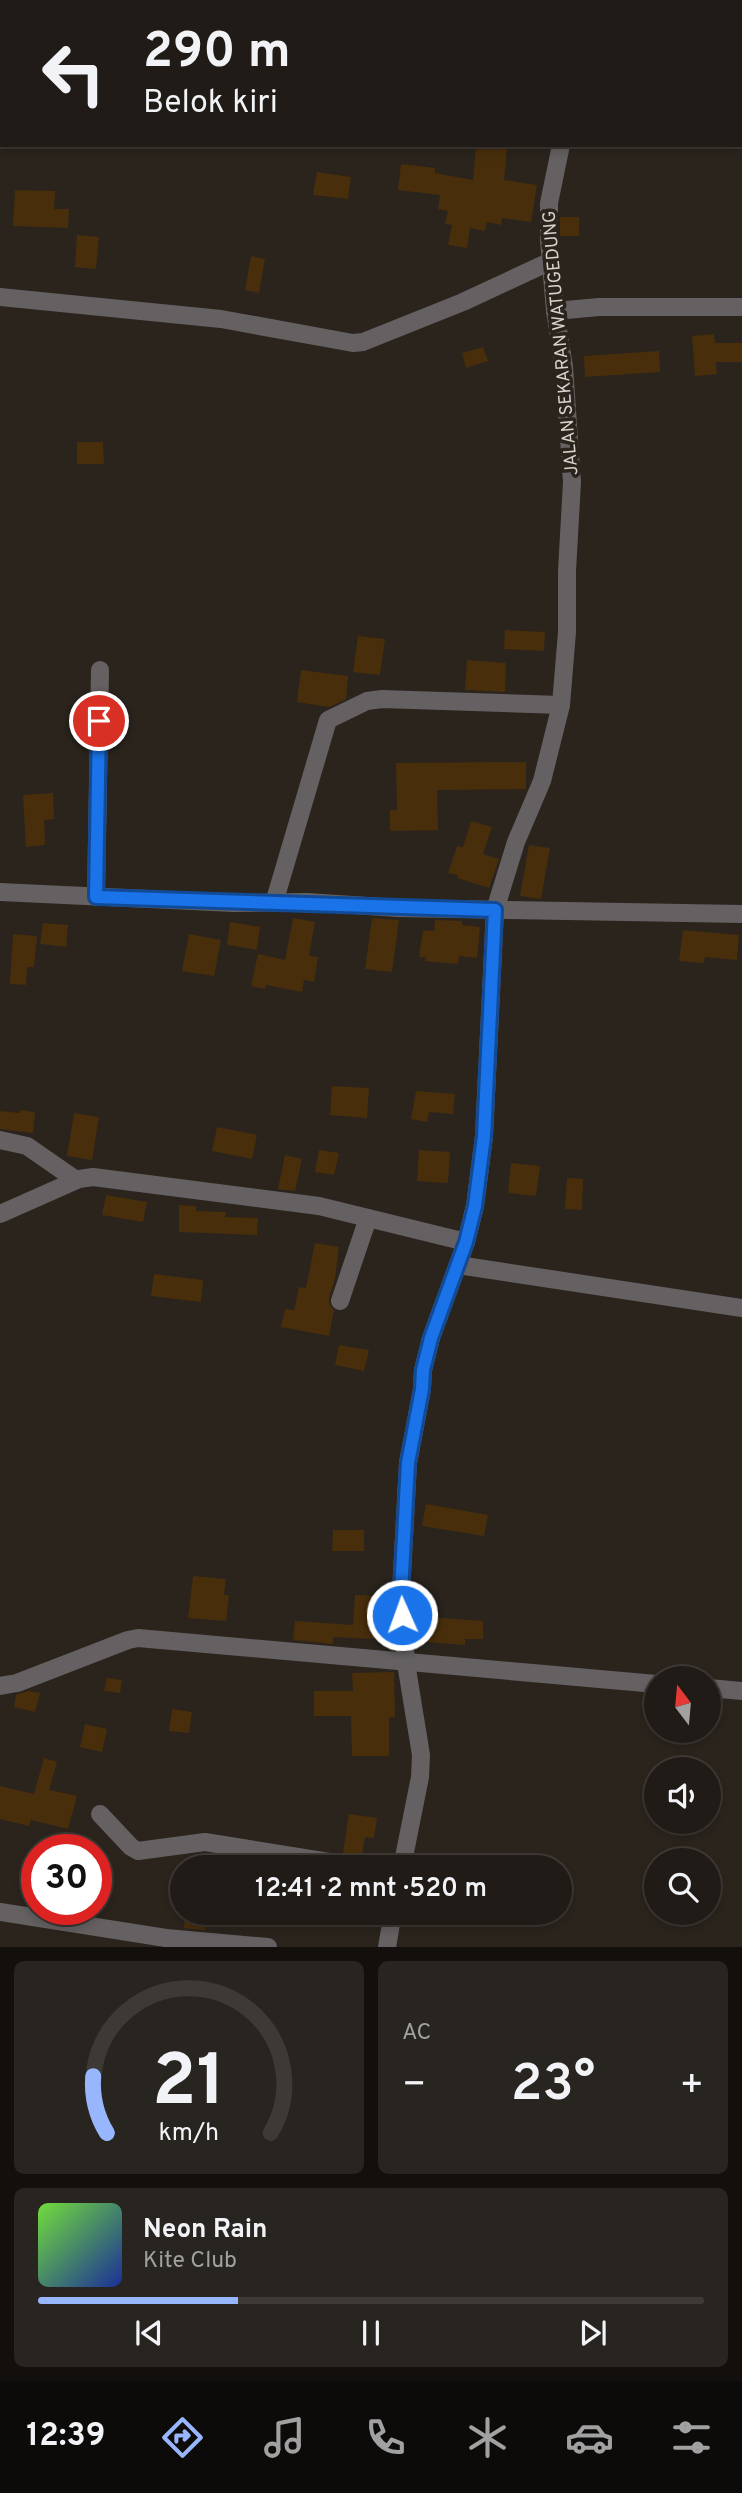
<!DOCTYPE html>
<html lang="id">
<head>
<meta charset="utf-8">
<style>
	body { margin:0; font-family:Overpass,sans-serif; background:#28241f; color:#f1f3f6; height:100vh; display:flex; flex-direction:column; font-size:26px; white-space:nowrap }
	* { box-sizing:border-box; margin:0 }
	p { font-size:23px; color:#a2a1a1 }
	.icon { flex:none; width:38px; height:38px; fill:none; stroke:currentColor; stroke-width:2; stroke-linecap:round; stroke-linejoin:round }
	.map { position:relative; height:1947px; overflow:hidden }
	.details { display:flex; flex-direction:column; gap:14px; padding:14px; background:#120f0c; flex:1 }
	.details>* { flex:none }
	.hud { position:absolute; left:0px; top:0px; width:742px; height:147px; box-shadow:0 4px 10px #0003,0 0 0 2px #3d3935; background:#201b16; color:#f1f3f6; overflow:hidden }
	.needle { width:46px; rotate:344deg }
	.tools { position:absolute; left:644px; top:1666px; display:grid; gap:14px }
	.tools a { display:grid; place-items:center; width:77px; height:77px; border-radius:50%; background:#201b16; box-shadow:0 4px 10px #0003,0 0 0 2px #3d3935; font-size:35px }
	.speed { position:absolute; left:21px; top:1834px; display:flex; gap:14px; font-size:35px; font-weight:700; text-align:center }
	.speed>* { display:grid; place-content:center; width:91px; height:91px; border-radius:50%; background:#201b16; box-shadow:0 4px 10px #0003,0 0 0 2px #3d3935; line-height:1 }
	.speed .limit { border:10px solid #d22; background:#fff; color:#111 }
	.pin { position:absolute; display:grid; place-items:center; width:60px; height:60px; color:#fff; margin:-30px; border:4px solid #fff; border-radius:50%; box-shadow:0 2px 7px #0007 }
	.me { position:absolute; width:77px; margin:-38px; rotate:358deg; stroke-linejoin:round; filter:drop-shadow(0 0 5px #0008) }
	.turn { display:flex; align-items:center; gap:24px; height:147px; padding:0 28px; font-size:32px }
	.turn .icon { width:91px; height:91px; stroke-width:2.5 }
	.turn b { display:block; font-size:49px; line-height:60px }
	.big { font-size:52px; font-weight:600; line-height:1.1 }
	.details .tile { flex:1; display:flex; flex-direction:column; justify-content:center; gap:10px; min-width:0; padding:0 24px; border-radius:10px; background:#28241f }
	.details .dial { align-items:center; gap:0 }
	.dial svg { height:182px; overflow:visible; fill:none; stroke:#3d3935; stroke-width:7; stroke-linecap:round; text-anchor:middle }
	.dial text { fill:#f1f3f6; stroke:none }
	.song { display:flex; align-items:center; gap:21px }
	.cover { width:84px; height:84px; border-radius:10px; background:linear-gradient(135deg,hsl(100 70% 55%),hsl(230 70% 35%)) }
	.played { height:7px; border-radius:4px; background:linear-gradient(90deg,#98b6fd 30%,#3d3935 30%) }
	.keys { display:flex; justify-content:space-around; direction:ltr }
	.heat { display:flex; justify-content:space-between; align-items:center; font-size:38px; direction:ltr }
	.details .tiles { flex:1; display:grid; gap:14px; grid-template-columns:1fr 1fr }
	.tile:last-child { grid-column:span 2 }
	.trip { position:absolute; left:170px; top:1855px; width:402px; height:70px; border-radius:35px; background:#201b16; box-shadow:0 4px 10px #0003,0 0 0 2px #3d3935; font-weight:600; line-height:70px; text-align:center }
	.tabs { display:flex; height:112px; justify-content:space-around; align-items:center; background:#0d0b09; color:#a2a1a1 }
	.tabs .icon { width:49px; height:49px }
	.tabs .active { color:#98b6fd }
	.tabs b { font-size:32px; color:#f1f3f6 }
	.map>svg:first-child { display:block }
	.building { fill:#482e0b }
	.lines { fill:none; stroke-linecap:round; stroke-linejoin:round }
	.minor { stroke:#656163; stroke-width:18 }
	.route-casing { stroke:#114b97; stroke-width:18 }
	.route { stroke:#1a73e8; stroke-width:12 }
	.labels { text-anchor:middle; stroke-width:7; stroke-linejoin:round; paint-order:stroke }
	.street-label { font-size:18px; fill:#d6d2cd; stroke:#2a241d }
</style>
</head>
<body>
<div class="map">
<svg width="742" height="1947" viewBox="0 0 742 1947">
	<rect width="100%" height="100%" fill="#2a241d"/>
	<!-- building -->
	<g class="building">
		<path d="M476,145H501V149H507L504,180L537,185L531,222L502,218L501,225L487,222L485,231L470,228L467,248L448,245L452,225L445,224L448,211L438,209L440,195L398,190L401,164L435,168V173L473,180Z"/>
		<path d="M317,172L351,177L348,199L313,195Z"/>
		<path d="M15,190L55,191L54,209H69L68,228L13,226Z"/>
		<rect x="560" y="217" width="19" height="19"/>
		<path d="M77,235L99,237L96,269L75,267Z"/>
		<path d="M251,256L265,259L259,293L245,290Z"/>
		<path d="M714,334L715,343H742V362H716L717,374L695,376L692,336Z"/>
		<path d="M483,347L488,361L466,368L462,353Z"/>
		<path d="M659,351L660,372L585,377L584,356Z"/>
		<path d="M77,442H103L104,464H77Z"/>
		<path d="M505,630L545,632L544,651L504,649Z"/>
		<path d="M358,636L385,639L380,675L353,672Z"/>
		<path d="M467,660L506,663L505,692L465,690Z"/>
		<path d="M301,670L348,676L346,699L330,707L297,702Z"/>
		<path d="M526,762V789L437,790L438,830L390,831V810H397L396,763Z"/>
		<path d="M53,793L54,819L44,820L45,845L26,847L23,795Z"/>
		<path d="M471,821L492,827L483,854L499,859L489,888L457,878L458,875L448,873L457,846L463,847Z"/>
		<path d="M529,845L550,848L541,899L520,896Z"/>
		<path d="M293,918L315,922L309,956L318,957L314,982L304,980L302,992L266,985L265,989L251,986L258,954L285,960Z"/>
		<path d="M372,918L399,920L392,972L365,969Z"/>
		<path d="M435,920L462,921V925L480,927L477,958L459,956L458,964L425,961L426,957H419L423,930L434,931Z"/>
		<path d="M230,922L260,927L257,950L227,945Z"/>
		<path d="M43,923L68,925L66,947L40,944Z"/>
		<path d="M683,930L739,935L737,960L705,957L704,963L679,961Z"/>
		<path d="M13,934L37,936L34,967H27L26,985L10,984Z"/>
		<path d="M189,934L221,940L214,976L182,971Z"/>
		<path d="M332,1086L369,1088L367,1118L330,1115Z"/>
		<path d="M416,1091L455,1094L453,1114L429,1112L427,1122L411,1119Z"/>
		<path d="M20,1110L35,1112L33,1133L0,1129V1111L20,1113Z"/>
		<path d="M74,1113L99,1117L92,1160L67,1156Z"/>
		<path d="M217,1127L257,1135L252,1159L212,1151Z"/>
		<path d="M319,1150L339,1153L334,1175L315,1172Z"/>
		<path d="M419,1150L450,1152L448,1183L417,1181Z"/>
		<path d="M285,1155L302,1159L295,1191L278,1189Z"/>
		<path d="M511,1163L540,1166L536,1196L508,1193Z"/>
		<path d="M567,1178L583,1179L582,1210L565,1209Z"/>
		<path d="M106,1195L147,1202L143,1222L102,1215Z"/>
		<path d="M179,1205L196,1206V1211L226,1212L225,1217L258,1218L257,1235L179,1232Z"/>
		<path d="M315,1243L339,1247L335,1279L329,1298V1304L334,1310L329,1336L281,1327L285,1309L294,1310L299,1287L306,1288Z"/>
		<path d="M154,1274L203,1280L201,1302L151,1296Z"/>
		<path d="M339,1345L369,1350L364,1371L335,1365Z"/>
		<path d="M426,1504L488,1515L484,1536L422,1526Z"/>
		<path d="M333,1530H364V1551H332Z"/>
		<path d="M193,1576L226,1579L224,1595H229L226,1621L188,1618Z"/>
		<path d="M355,1595L378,1596L375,1639L333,1637V1644L293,1640L295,1621L353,1625Z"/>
		<path d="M428,1617L483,1621V1639H465V1645L426,1642Z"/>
		<path d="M394,1672L395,1717H389V1756H352L351,1716H314V1691H353L352,1673Z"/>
		<path d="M107,1678L122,1680L120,1693L104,1691Z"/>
		<path d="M28,1691L40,1693L35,1712L14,1707L16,1695Z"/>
		<path d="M172,1709L192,1712L189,1733L169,1731Z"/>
		<path d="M85,1724L107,1729L102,1752L80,1747Z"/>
		<path d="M44,1758L57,1762L49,1790L77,1796L68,1829L31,1820L29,1826L0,1819V1786L34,1794Z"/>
		<path d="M349,1814L377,1818L374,1838L365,1837L362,1856L343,1853Z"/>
		<path d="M185,1913H206L205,1930L184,1928Z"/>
	</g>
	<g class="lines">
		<!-- minor -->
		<g class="minor">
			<path d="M226,0L227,2"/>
			<path d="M557,2H602"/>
			<path d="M740,40L742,41"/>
			<path d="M0,297L221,319L353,343L363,342L463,302L551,261"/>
			<path d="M555,311L599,307H742"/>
			<path d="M0,892L234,903L307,902L398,908L742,914"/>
			<path d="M96,897L100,670"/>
			<path d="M274,903L328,720L367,701L382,699L561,705"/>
			<path d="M0,1140L27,1146L76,1180"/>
			<path d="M0,1214L79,1179L93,1177L319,1206L466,1242"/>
			<path d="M458,1265L742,1308"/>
			<path d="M340,1301L368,1218"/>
			<path d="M0,1686L17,1683L128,1640L138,1638L656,1684"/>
			<path d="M709,1688L742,1691"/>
			<path d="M100,1814L131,1847L138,1851L205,1842L360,1867"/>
			<path d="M402,1867L420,1777L421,1755L406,1663L401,1592L408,1463L422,1389L423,1370L431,1338L466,1242L475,1206L484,1136L495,910L516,842L542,781L561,705L567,632V571L572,482L564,367L555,311L549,240V203L561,145"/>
			<path d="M0,1912L166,1938L268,1947"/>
			<path d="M387,1947L393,1913"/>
		</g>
	</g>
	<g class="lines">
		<defs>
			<path id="route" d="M99,721L96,897L495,910L484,1136L475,1206L466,1242L431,1338L423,1370L422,1389L408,1463L401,1592L402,1615"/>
		</defs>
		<!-- route casing -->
		<use href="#route" class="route-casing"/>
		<!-- route -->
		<use href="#route" class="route"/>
	</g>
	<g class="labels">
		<!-- street labels -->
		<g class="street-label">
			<text transform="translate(560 343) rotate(-95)" y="6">JALAN SEKARAN WATUGEDUNG</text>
		</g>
	</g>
</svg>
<div class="tools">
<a><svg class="needle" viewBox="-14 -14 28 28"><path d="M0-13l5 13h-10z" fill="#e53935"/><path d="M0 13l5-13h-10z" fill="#a2a1a1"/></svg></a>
<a><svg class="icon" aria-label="sound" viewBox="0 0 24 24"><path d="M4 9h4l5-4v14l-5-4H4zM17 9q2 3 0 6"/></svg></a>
<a><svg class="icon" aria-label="search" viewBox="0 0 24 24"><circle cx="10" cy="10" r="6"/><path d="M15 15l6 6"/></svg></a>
</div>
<div class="speed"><div class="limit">30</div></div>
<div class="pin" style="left:99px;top:721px;background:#d93025"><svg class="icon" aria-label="arrive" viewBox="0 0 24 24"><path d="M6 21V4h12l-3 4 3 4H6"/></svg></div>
<svg class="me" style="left:402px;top:1615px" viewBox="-20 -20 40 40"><circle r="17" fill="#1a73e8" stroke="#fff" stroke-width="3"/><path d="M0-11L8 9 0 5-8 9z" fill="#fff"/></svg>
<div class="trip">12:41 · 2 mnt · 520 m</div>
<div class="hud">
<div class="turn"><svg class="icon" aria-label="left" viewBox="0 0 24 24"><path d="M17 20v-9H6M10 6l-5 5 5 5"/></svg><div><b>290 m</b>Belok kiri</div></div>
</div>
</div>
<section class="details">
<div class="tiles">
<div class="tile dial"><svg viewBox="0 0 100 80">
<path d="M14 69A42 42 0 1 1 86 69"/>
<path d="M14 69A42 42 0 0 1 8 44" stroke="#98b6fd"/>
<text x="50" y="56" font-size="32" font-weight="700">21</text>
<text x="50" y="72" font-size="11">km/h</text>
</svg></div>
<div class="tile"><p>AC</p>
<div class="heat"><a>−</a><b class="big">23°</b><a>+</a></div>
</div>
<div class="tile">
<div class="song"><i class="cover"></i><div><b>Neon Rain</b><p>Kite Club</p></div></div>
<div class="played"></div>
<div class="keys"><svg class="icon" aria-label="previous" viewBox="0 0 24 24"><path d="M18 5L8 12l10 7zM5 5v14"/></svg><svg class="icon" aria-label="pause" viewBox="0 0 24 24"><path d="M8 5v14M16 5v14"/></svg><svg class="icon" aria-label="next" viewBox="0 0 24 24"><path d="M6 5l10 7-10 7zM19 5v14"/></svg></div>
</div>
</div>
</section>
<nav class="tabs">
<b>12:39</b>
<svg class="icon active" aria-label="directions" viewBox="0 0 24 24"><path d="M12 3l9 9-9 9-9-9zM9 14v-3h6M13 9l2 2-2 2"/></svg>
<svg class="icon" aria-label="music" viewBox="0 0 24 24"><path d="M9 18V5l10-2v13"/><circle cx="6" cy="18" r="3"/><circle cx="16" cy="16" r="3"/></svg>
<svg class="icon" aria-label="phone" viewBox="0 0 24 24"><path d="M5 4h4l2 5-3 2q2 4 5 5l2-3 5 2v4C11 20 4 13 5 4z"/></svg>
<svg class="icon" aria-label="climate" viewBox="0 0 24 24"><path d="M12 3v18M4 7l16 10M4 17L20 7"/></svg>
<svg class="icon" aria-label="car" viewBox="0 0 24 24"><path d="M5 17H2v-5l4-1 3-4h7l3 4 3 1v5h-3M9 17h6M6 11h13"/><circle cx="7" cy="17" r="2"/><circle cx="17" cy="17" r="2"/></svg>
<svg class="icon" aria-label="filters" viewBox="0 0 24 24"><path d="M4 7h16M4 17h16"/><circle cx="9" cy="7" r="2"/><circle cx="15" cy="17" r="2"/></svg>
</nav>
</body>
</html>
